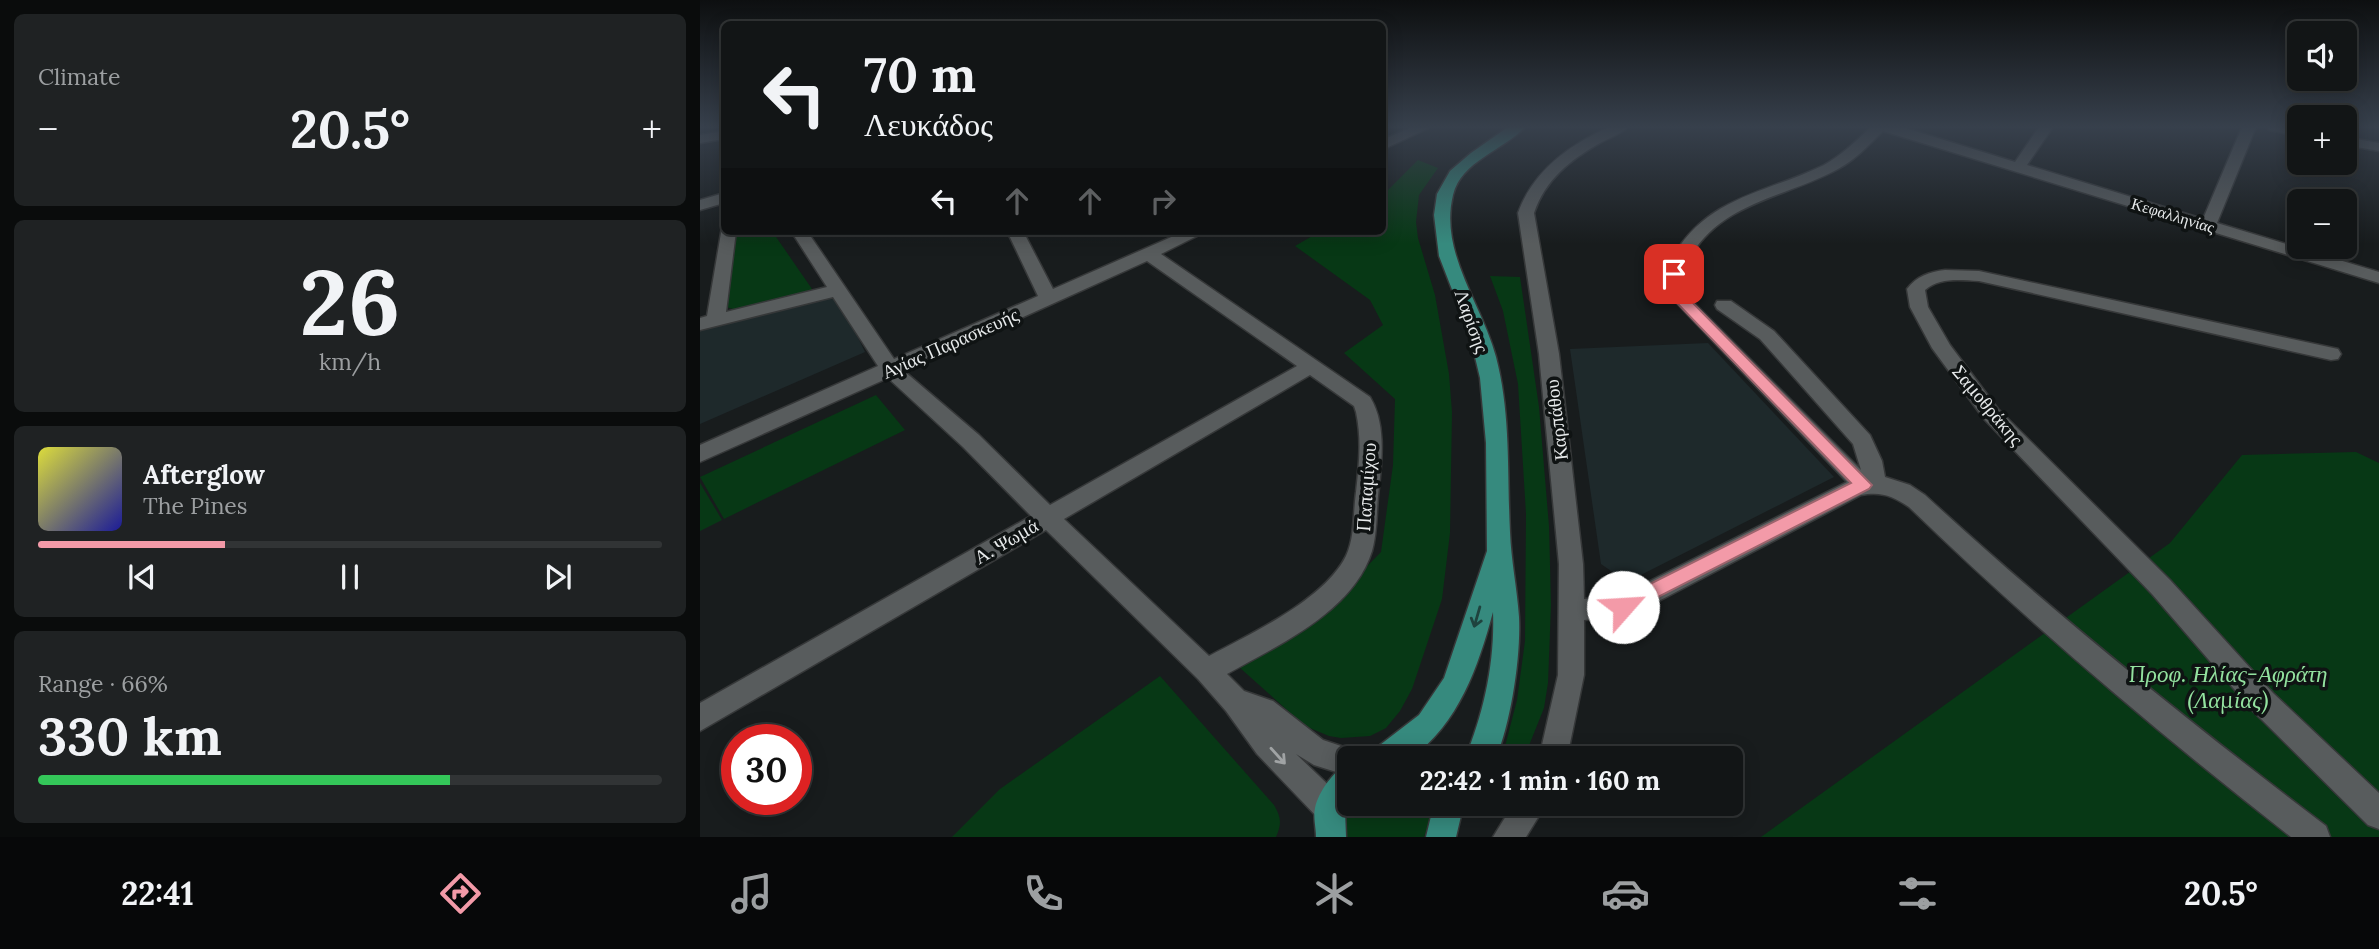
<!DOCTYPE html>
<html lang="en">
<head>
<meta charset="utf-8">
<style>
	body { margin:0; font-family:Lora,serif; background:#1f2223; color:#f1f3f6; height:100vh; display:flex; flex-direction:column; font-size:26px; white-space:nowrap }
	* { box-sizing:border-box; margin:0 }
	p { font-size:23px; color:#9c9fa1 }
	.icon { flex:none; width:38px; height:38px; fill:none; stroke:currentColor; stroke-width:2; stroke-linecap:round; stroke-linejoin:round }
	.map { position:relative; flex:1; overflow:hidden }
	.drawer { display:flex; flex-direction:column; gap:14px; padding:14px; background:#0a0c0c; width:700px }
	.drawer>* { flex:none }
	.banner { position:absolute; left:21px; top:21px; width:665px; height:214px; border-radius:10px; box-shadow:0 4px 18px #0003,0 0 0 2px #313435; background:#121516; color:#f1f3f6; overflow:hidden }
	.controls { position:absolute; left:1587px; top:21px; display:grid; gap:14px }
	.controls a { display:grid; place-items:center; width:70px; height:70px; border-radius:10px; background:#121516; box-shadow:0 4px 18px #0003,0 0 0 2px #313435; font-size:35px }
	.speed { position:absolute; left:21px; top:724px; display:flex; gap:14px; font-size:35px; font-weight:700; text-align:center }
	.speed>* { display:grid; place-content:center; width:91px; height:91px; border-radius:50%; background:#121516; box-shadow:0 4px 18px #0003,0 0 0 2px #313435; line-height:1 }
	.speed .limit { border:10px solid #d22; background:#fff; color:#111 }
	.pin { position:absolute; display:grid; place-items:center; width:60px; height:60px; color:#fff; margin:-30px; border-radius:14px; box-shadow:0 4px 10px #0006 }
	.me { position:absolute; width:77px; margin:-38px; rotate:64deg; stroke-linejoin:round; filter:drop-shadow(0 0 5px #0008) }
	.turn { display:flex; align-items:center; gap:24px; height:147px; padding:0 28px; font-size:32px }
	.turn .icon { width:91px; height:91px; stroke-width:2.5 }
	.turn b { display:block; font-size:49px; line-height:60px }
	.lanes { display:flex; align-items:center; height:66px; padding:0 28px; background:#0003; justify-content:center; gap:35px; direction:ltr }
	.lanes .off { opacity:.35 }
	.big { font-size:52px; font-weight:700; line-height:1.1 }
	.drawer .widget { flex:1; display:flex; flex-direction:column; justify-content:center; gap:10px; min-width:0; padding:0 24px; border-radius:10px; background:#1f2223 }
	.drawer .dial { align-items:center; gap:0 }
	.dial b { font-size:91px; line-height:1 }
	.song { display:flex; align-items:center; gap:21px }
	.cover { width:84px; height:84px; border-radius:10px; background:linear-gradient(135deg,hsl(60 70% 55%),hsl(240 70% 35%)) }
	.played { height:7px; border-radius:4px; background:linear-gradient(90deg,#f39aa8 30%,#313435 30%) }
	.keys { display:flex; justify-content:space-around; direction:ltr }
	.heat { display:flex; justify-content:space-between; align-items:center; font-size:38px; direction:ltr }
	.charge { height:10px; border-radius:5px; background:linear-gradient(90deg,#34c759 66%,#313435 0) }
	.trip { position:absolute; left:637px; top:746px; width:406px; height:70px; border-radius:10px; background:#121516; box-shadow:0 4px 18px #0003,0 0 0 2px #313435; font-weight:700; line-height:70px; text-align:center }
	.tab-bar { display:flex; height:112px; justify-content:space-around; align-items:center; background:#070809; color:#9c9fa1 }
	.tab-bar .icon { width:49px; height:49px }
	.tab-bar .on { color:#f39aa8 }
	.tab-bar b { font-size:32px; color:#f1f3f6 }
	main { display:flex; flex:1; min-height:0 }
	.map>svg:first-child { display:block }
	.built { fill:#1e292b }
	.green { fill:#073815 }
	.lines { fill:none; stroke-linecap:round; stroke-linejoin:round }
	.minor-casing { stroke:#363839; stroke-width:3 }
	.major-casing { stroke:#363839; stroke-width:3 }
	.minor { fill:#585c5d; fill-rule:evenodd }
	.major { fill:#368a7e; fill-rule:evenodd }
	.oneway { stroke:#1f433e }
	.oneway2 { stroke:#a0a3a4 }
	.route { fill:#f39aa8; stroke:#9e646d; stroke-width:2 }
	.labels { text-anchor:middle; stroke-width:7; stroke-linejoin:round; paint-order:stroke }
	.far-street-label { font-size:16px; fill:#e7eaeb; stroke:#0f1313 }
	.street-label { font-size:19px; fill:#e7eaeb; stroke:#0f1313 }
	.near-park-label { font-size:23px; font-style:italic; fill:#93e29f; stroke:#0f1313 }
</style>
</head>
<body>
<main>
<section class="drawer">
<div class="widget"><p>Climate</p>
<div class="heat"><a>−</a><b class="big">20.5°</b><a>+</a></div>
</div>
<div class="widget dial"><b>26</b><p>km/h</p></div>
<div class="widget">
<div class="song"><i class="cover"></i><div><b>Afterglow</b><p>The Pines</p></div></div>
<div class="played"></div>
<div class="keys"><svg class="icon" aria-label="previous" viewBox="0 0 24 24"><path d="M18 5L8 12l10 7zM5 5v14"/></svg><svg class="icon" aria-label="pause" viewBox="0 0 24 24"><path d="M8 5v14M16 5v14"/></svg><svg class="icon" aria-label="next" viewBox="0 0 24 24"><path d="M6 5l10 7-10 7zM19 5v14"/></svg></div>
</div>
<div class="widget"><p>Range · 66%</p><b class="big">330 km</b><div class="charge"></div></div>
</section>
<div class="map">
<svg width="1679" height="837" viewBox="0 0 1679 837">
	<rect width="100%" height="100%" fill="#181c1d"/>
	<!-- built -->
	<g class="built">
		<path d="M135,290L165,352L0,424V326Z"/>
		<path d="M1008,343L1134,477L927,582L901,564L870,349Z"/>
	</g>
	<!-- green -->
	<g class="green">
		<path d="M718,160L738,168L719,195L716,222L718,238L735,295L749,374L752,412L750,533L742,599L712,689L700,711L686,728L670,736L641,738L629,736L605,726L539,667L624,610L681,552L693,465L695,399L644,353L683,325L670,300L595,246L621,231H682L683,195Z"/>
		<path d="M35,231H72L112,289L108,294L40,311L26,307Z"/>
		<path d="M790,276L820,277L839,407L849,526L851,605L848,683L844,708L824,758H802L817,700L825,641L826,514L818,384L803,311Z"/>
		<path d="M176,395L205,430L24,519L0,477Z"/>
		<path d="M1656,452L1679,463V837H1061L1470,543L1542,455Z"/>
		<path d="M0,483L22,520L0,531Z"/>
		<path d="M460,676L574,805C581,817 582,824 576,837H252L300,789Z"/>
		<path d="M649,803H731V817L724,837H646C642,826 641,812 649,803Z"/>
	</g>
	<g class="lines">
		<defs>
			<g id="minor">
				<path d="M712,127H731L682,150V140Z"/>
				<path d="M909,127H928C921,134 909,138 900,143C870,160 845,180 834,213L859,354L883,564L884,599L920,596L1147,482L970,296C963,282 966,269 974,255C1009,196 1067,193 1124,165C1142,155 1156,141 1171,127H1202L1315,162L1339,127H1353L1327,165L1503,219L1542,127H1556L1517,223L1679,272V283L1183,131C1169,145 1155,160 1138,169C1087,197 1022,202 991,256C983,270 981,283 988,297L1161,470L1153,444L1060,339L1017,309L1015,305L1017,301H1031L1074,331L1170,435L1182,461L1185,477L1210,485L1225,495C1353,613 1488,721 1626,826L1630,837H1591C1458,733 1330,624 1209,507C1193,496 1181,491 1161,495L932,615L884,620V675L867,758H839L858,675L859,564L839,354L818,213C833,171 869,145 909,127Z"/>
				<path d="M1567,127L1600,128V136L1569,130Z"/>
				<path d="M24,131V139L0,143V135Z"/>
				<path d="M1645,137L1679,143V151L1645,145Z"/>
				<path d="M24,193V203L0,210V200Z"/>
				<path d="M22,227H24V231H36L26,312L127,287L91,231H107L194,359L338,296L307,231H323L353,289L485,231H507L461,254L670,397C686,423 682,458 679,487C676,508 678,530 672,551C653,612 578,645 527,674L544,691L573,701L623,740L659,752L662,758H649V776L614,765L596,754L641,797L645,808L641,819L630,823L619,819L557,754L526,711L498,679L346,530L0,731V703L331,516L263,447L188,378L0,462V445L178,366L133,297L0,330V318L7,316ZM447,261L597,366L350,505L279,435L204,371ZM610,375L654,406L656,412C662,440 659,465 656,492C653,513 655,537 646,556C624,600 552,633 509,656L364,519Z"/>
				<path d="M1245,270L1279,271L1638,349L1641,354L1638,359L1631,360L1279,281C1260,280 1240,277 1225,290L1228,307L1250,345L1298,409L1470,580L1573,693L1679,793V829L1668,825L1553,711L1452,594L1284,419L1232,348L1210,307L1207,289C1217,276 1229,272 1245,270Z"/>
				<path d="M814,803H847L826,837H793Z"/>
			</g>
			<g id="major">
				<path d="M808,127H825C804,150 761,161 753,195C739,253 782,304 796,357C811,414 807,473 810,532C811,560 817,588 819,617C821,656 811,722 796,758H765C784,713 795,661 793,612C778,667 759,723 711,758H672L676,748L719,715L744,678L787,551L786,443L780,378L770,336L739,256L734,215L737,194L750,171L771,153Z"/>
				<path d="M649,763L650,803L645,811L646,837H616C616,828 613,817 615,808C618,792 635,769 649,763Z"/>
				<path d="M730,803H760L761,816L756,837H726L731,816Z"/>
			</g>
		</defs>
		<!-- minor casing -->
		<use href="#minor" class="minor-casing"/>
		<!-- major casing -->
		<use href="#major" class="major-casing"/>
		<!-- minor -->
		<use href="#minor" class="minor"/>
		<!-- major -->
		<use href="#major" class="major"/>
	</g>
	<!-- one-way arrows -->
	<defs><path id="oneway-shaft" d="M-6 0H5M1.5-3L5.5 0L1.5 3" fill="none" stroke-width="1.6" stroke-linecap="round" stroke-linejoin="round" transform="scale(1.75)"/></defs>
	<use class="oneway" href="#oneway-shaft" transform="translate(777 617) rotate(106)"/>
	<use class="oneway2" href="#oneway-shaft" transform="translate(578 756) rotate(48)"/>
	<!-- sky -->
	<linearGradient id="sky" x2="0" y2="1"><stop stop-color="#0d0f10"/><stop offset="0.52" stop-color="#37404c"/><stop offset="1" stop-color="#37404c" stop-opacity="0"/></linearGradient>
	<rect width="1679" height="244" fill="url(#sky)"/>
	<!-- route -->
	<path class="route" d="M974,269L981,274V286L986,296L1172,485L1169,489L923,615L916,612L914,607L916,601L1151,483L976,302L967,286V274Z"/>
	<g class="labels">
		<!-- far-street labels -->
		<g class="far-street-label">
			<text transform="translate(1473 215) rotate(17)" y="6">Κεφαλληνίας</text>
		</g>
		<!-- street labels -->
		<g class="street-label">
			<text transform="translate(772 321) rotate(70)" y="7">Λαρίσης</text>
			<text transform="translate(250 343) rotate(-24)" y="7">Αγίας Παρασκευής</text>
			<text transform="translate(1288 405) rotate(50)" y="7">Σαμοθράκης</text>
			<text transform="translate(856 420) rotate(-97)" y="7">Καρπάθου</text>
			<text transform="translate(666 487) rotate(-86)" y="7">Παπαμίχου</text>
			<text transform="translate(306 541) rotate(-30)" y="7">Α. Ψωμά</text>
		</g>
		<!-- near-park labels -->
		<g class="near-park-label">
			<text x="1528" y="682">Προφ. Ηλίας-Αφράτη<tspan x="1528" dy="26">(Λαμίας)</tspan></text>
		</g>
	</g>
</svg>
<div class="controls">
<a><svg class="icon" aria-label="sound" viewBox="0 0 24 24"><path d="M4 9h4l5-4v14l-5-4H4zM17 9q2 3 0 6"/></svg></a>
<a>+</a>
<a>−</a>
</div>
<div class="speed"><div class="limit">30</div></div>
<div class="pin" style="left:974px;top:274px;background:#d93025"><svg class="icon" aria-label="arrive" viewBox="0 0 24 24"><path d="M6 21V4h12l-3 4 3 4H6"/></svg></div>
<svg class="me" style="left:923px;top:607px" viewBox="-20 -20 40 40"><circle r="19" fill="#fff"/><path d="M0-13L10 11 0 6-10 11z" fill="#f39aa8"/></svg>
<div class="trip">22:42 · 1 min · 160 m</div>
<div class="banner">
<div class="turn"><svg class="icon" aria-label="left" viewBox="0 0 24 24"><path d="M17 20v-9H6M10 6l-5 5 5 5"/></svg><div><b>70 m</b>Λευκάδος</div></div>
<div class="lanes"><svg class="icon" aria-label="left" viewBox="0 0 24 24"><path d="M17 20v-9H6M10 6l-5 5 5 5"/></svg><svg class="icon off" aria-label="ahead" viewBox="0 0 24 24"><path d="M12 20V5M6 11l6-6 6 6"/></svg><svg class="icon off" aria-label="ahead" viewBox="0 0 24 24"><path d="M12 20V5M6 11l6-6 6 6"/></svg><svg class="icon off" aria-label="right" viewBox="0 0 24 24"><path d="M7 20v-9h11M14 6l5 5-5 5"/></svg></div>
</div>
</div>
</main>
<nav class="tab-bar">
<b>22:41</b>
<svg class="icon on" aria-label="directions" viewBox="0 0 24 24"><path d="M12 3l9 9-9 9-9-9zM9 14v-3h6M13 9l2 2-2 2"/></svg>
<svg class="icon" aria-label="music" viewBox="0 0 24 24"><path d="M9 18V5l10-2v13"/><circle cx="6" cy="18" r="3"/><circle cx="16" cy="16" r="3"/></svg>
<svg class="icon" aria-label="phone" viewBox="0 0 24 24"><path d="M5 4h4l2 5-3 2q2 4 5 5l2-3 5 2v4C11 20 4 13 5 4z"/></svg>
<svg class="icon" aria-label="climate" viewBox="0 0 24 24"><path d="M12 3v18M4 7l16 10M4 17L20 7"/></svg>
<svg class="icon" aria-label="car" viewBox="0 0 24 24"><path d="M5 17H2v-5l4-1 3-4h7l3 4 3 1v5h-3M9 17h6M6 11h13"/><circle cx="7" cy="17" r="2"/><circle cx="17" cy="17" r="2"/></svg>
<svg class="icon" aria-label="filters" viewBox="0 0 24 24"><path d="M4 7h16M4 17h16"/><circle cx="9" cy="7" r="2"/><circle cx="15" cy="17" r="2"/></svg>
<b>20.5°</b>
</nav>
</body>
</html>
